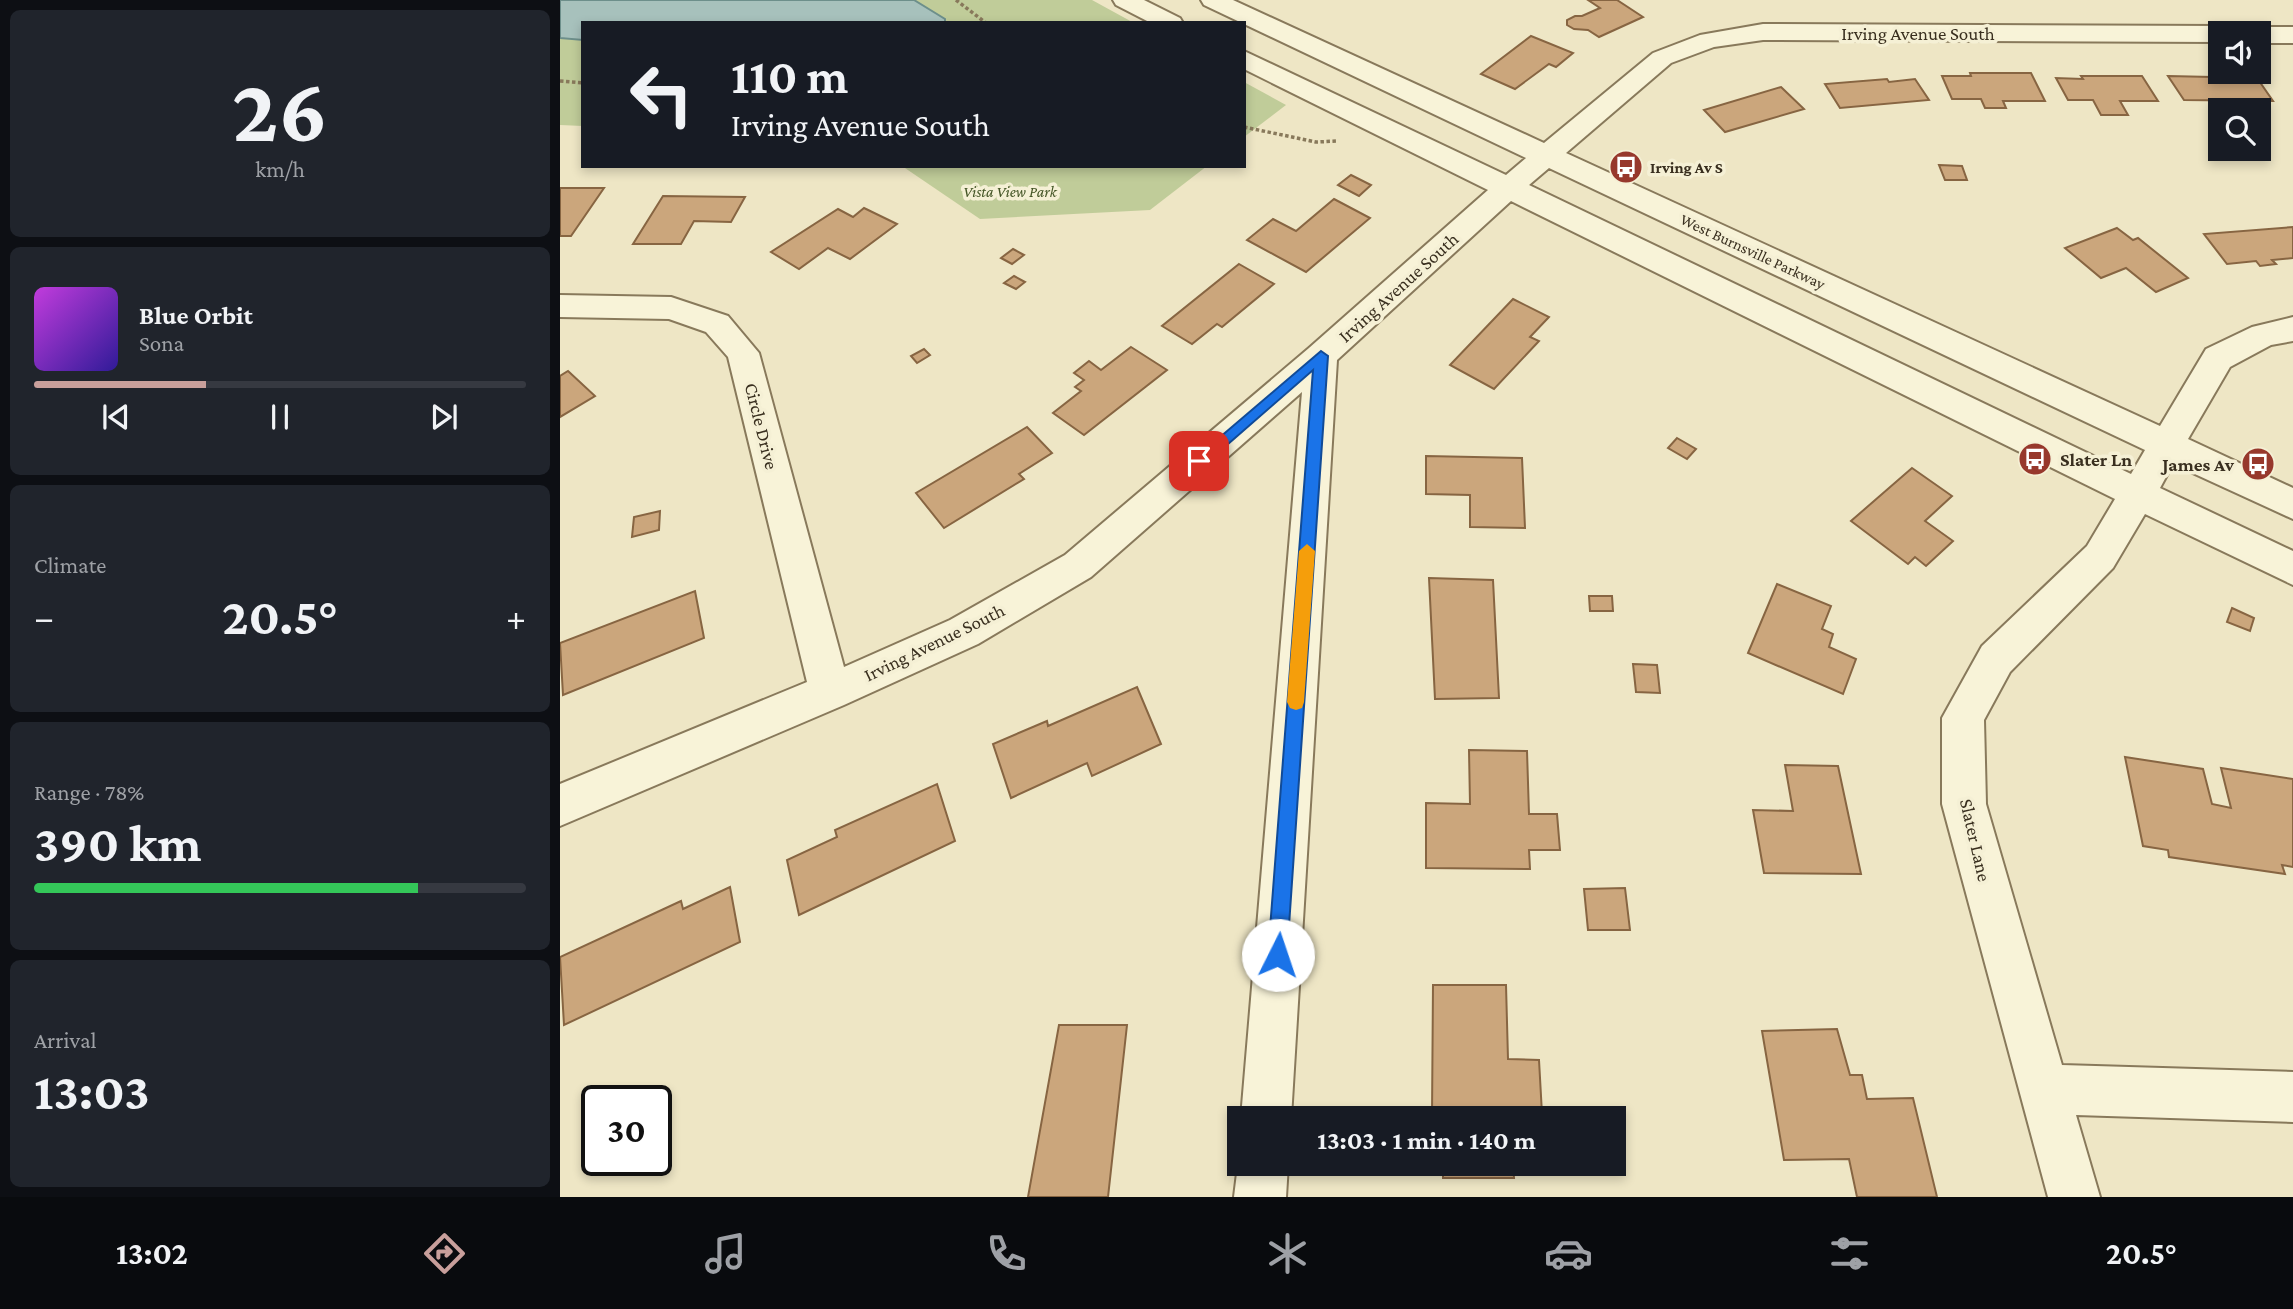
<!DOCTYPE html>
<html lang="en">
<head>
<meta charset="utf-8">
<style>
	body { margin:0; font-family:"Crimson Pro",serif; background:#20242c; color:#f1f3f6; height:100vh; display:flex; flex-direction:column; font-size:26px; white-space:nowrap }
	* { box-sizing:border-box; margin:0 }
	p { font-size:23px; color:#9ea1a6 }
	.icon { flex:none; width:38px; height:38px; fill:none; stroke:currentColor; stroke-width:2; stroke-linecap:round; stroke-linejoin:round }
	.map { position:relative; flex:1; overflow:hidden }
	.side { display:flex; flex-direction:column; gap:10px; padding:10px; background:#0d0f14; width:560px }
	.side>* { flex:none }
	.hud { position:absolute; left:21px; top:21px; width:665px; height:147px; border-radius:0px; box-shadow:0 4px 10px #0003; background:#171b24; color:#f1f3f6; overflow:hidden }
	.fabs { position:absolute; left:1648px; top:21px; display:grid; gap:14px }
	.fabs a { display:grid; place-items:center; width:63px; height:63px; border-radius:0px; background:#171b24; box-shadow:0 4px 10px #0003; font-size:35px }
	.speed { position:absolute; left:21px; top:1085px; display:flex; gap:14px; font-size:35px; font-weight:700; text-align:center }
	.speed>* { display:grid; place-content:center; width:91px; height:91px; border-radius:50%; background:#171b24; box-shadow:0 4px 10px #0003; line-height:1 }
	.speed .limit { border:4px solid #111; border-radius:10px; background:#fff; color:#111 }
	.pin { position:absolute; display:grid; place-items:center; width:60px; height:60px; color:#fff; margin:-30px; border-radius:14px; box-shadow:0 4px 10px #0006 }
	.me { position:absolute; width:77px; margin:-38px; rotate:4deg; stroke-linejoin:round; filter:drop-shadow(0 0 5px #0008) }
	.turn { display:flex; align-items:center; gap:24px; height:147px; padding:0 35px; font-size:32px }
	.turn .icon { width:91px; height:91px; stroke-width:2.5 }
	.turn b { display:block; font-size:49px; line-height:60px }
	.big { font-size:52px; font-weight:700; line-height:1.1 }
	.side .card { flex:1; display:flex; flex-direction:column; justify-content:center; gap:10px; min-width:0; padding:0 24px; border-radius:10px; background:#20242c }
	.side .dial { align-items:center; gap:0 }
	.dial b { font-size:91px; line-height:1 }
	.song { display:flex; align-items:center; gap:21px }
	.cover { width:84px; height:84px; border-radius:10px; background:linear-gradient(135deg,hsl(290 70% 55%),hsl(250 70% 35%)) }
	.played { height:7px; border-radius:4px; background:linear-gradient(90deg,#c89f9b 35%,#363941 35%) }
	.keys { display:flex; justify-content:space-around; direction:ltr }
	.heat { display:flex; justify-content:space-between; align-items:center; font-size:38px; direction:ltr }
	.charge { height:10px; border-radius:5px; background:linear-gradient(90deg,#34c759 78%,#363941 0) }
	.trip { position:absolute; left:667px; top:1106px; width:399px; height:70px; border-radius:0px; background:#171b24; box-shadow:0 4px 10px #0003; font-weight:700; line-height:70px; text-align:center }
	.tab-bar { display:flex; height:112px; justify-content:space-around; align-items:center; background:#090b0e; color:#9ea1a6 }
	.tab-bar .icon { width:49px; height:49px }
	.tab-bar .on { color:#c89f9b }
	.tab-bar b { font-size:32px; color:#f1f3f6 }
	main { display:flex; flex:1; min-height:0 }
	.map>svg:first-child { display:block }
	.green { fill:#c0cc99 }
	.water { fill:#a7c1bc; stroke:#6d8f8b; stroke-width:2 }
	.building { fill:#cba67c; stroke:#876542; stroke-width:2 }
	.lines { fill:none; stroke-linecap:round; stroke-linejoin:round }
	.minor-casing { stroke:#88795b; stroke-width:4 }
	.path { stroke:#88795b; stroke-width:3.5; stroke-dasharray:3.5 2.5; stroke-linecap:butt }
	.minor { fill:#f8f3d8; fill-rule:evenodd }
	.route { fill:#1a73e8; stroke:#114b97; stroke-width:2 }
	.slow { fill:#f59e0b }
	.labels { text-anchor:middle; stroke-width:7; stroke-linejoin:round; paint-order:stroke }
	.far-poi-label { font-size:16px; font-weight:bold; fill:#392f1f; stroke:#f5f0d5; text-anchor:start }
	.far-park-label { font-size:16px; font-style:italic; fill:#445526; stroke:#f5f0d5 }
	.far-street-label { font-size:16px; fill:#392f1f; stroke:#f5f0d5 }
	.street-label { font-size:19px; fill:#392f1f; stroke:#f5f0d5 }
	.poi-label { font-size:19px; font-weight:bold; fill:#392f1f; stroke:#f5f0d5; text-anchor:start }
</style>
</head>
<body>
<main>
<section class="side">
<div class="card dial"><b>26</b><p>km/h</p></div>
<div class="card">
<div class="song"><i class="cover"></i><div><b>Blue Orbit</b><p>Sona</p></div></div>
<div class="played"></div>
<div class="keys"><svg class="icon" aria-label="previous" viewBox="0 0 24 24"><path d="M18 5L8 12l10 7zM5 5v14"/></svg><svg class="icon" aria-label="pause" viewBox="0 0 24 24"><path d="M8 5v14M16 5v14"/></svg><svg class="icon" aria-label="next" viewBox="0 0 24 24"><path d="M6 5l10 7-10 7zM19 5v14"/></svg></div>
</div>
<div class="card"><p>Climate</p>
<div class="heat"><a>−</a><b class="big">20.5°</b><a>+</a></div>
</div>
<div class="card"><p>Range · 78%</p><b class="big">390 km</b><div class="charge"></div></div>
<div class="card"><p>Arrival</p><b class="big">13:03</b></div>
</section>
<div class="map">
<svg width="1733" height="1197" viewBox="0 0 1733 1197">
	<rect width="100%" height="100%" fill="#eee6c5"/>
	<!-- green -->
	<g class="green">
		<path d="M0,0H532L574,23H23V126L0,125Z"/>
		<path d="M684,82L726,105L684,137Z"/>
		<path d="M342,166H647L590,210L420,219Z"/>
	</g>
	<!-- water -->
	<path class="water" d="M0,0H354L385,19V23H23V40L0,38Z"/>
	<!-- building -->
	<g class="building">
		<path d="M1028,0H1057L1083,17L1039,37L1028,30L1014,29L1007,25V20L1015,16H1022L1040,8Z"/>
		<path d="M971,36L1013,53L996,67L989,64L955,89L921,74Z"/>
		<path d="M1410,73H1471L1485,101H1443L1446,108H1425L1421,99H1392L1382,76H1411Z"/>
		<path d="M1521,76H1582L1598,101H1560L1568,115H1541L1533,100H1508L1496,78L1523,79Z"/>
		<path d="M1608,76L1697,78L1713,101L1624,100Z"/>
		<path d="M1327,79L1329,82L1355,79L1369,100L1280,108L1265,84Z"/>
		<path d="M1221,87L1244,109L1165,132L1144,110Z"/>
		<path d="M1379,165L1402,166L1407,180H1385Z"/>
		<path d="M791,175L811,185L799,196L778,185Z"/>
		<path d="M0,188H44L11,236H0Z"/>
		<path d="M103,196L185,197L171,222L134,221L121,244H73Z"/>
		<path d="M774,199L810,218L746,272L687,240L713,219L736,231Z"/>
		<path d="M304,208L337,224L290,259L268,248L239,269L211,252L278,209L293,217Z"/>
		<path d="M1733,227V258L1712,260L1716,264L1700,266L1696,261L1667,264L1644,234Z"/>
		<path d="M1557,228L1573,240L1578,238L1628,278L1596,292L1566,268L1541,278L1505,248Z"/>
		<path d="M453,249L464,255L452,264L441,258Z"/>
		<path d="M679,264L714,284L662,327L657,324L632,344L602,326Z"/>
		<path d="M454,276L465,282L456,289L444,283Z"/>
		<path d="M953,299L989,317L970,337L979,341L934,389L890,365Z"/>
		<path d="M571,347L607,370L524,435L493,413L521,391L515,387L524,380L514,373L529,361L541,370Z"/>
		<path d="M364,349L370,355L357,363L351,356Z"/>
		<path d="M8,371L35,396L0,417V376Z"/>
		<path d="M467,427L492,453L459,474L464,479L384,528L356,493Z"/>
		<path d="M1117,438L1136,449L1127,459L1108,448Z"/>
		<path d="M866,456L962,458L965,528L910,527V495L866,494Z"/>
		<path d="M1352,468L1392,496L1365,521L1393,541L1366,566L1355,557L1348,564L1291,521Z"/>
		<path d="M100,511L99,530L72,537L74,517Z"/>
		<path d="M869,578L933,580L939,698L875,699Z"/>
		<path d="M1217,584L1271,606L1262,629L1273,634L1269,647L1296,659L1283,694L1188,653Z"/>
		<path d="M135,591L144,638L3,695L0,643Z"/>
		<path d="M1029,596H1052L1053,611H1030Z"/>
		<path d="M1672,608L1694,618L1690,631L1667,622Z"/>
		<path d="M1073,664L1097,665L1100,693L1076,692Z"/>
		<path d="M577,687L601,744L532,776L527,763L451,798L433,744L487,721L488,726Z"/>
		<path d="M909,750L967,751L969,814H997L1000,850H969L970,869L866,868V803L910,804Z"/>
		<path d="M1565,757L1643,769L1652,804L1671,808L1661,768L1733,779V867L1722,865L1725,874L1609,857L1608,850L1583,846Z"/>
		<path d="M1225,765L1278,766L1301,874L1204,873L1193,810L1233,811Z"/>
		<path d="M377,784L395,841L239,915L227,860L277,837L275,830Z"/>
		<path d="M170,887L180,942L4,1025L0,957L121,901L123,909Z"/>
		<path d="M1065,888L1070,930H1028L1024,889Z"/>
		<path d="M873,985H946L948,1059L979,1060L982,1114L951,1113V1118H883L882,1115H872Z"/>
		<path d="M499,1025H567L548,1197H468Z"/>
		<path d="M1277,1029L1290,1075H1302L1307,1099L1353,1098L1377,1197H1297L1289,1159L1224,1160L1202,1031Z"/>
		<path d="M883,1164H953L954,1178H883Z"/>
	</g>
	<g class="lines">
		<defs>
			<g id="minor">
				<path d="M553,0H584L620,18L623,23H591L556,5Z"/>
				<path d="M641,0H673L984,143L1093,53L1140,35L1203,24L1661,26L1670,29L1673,33H1661V42L1203,40L1154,47L1111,63L1006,153L1600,426L1646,349L1692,327L1733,317V341L1711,345L1670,367L1628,439L1733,488V519L1613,464L1600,488L1733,551V585L1585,514L1553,568L1450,672L1424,720L1426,804L1502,1065L1733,1072V1122L1516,1115L1540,1197H1488L1382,804V718L1422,646L1527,546L1555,499L951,201L777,360L731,1118H681L742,392L531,577L418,644L284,705L0,826V784L247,682L168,357L146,332L109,319L0,317V295L111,297L168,316L199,353L284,667L390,620L505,555L749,348L928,190L684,69V51L946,175L966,158L644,5ZM989,168L1585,450L1571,474L969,185Z"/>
				<path d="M1699,27H1733V43H1699V33H1688Z"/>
				<path d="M679,1157V1164H728L726,1197H674Z"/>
			</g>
		</defs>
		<!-- minor casing -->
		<use href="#minor" class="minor-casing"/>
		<!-- path -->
		<g class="path">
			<path d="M396,0L426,23"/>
			<path d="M0,81L23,83"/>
			<path d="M684,127L756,142L778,141"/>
		</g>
		<!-- minor -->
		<use href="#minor" class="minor"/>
	</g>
	<!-- route -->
	<path class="route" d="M761,351L768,356L727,955L724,962L718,964L711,962L708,955L753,370L644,465H634L632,461Z"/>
	<!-- slow -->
	<path class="slow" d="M747,544L755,551L744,702L742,708L736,710L730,708L727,702L739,551Z"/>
	<!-- icons -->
	<defs>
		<symbol id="bus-disc" viewBox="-11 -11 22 22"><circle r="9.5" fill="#97382c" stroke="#f5f0d5"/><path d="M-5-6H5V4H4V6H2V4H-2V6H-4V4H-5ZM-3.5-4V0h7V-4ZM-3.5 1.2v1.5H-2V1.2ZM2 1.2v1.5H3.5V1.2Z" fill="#fff"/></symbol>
	</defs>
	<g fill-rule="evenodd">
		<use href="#bus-disc" x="1047" y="148" width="38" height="38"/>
		<use href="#bus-disc" x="1456" y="440" width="38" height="38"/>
		<use href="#bus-disc" x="1679" y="445" width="38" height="38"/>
	</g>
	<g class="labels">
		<!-- far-poi labels -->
		<g class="far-poi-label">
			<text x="1090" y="173">Irving Av S</text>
		</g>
		<!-- far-park labels -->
		<g class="far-park-label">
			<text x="450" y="197">Vista View Park</text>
		</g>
		<!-- far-street labels -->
		<g class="far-street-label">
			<text transform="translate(1193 251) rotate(25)" y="6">West Burnsville Parkway</text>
		</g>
		<!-- street labels -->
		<g class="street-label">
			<text x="1358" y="40">Irving Avenue South</text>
			<text transform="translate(838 287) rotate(-42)" y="7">Irving Avenue South</text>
			<text transform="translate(202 426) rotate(76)" y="7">Circle Drive</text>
			<text transform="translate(374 642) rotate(-26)" y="7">Irving Avenue South</text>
			<text transform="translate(1416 840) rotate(77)" y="7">Slater Lane</text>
		</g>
		<!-- poi labels -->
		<g class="poi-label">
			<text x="1500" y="466">Slater Ln</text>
			<text x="1674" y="471" text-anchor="end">James Av</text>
		</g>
	</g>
</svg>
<div class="fabs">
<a><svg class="icon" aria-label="sound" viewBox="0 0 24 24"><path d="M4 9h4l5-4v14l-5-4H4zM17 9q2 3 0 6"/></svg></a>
<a><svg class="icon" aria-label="search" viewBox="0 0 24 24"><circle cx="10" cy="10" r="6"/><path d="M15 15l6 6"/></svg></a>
</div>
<div class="speed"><div class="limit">30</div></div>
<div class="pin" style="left:639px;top:461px;background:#d93025"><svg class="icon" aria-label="arrive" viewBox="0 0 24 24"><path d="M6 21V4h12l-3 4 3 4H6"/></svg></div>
<svg class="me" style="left:718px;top:955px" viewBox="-20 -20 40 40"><circle r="19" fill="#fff"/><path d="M0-13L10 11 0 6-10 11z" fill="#1a73e8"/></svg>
<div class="trip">13:03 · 1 min · 140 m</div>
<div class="hud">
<div class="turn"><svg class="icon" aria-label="left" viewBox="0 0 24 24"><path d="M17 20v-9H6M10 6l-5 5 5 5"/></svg><div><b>110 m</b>Irving Avenue South</div></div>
</div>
</div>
</main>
<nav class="tab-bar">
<b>13:02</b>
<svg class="icon on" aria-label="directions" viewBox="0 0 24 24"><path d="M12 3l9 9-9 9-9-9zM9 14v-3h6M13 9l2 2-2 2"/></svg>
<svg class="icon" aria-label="music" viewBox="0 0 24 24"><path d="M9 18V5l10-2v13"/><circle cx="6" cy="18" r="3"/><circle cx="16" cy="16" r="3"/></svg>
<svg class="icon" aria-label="phone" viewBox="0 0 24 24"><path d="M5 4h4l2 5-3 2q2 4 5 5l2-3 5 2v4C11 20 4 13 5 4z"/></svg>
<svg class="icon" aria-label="climate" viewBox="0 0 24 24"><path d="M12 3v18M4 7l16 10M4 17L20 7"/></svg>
<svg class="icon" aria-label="car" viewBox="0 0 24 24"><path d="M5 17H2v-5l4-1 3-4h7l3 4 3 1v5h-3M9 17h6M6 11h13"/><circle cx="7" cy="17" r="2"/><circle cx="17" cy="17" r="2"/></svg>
<svg class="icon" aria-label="filters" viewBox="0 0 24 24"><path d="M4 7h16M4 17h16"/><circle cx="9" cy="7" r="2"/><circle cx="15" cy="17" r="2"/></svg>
<b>20.5°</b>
</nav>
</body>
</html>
